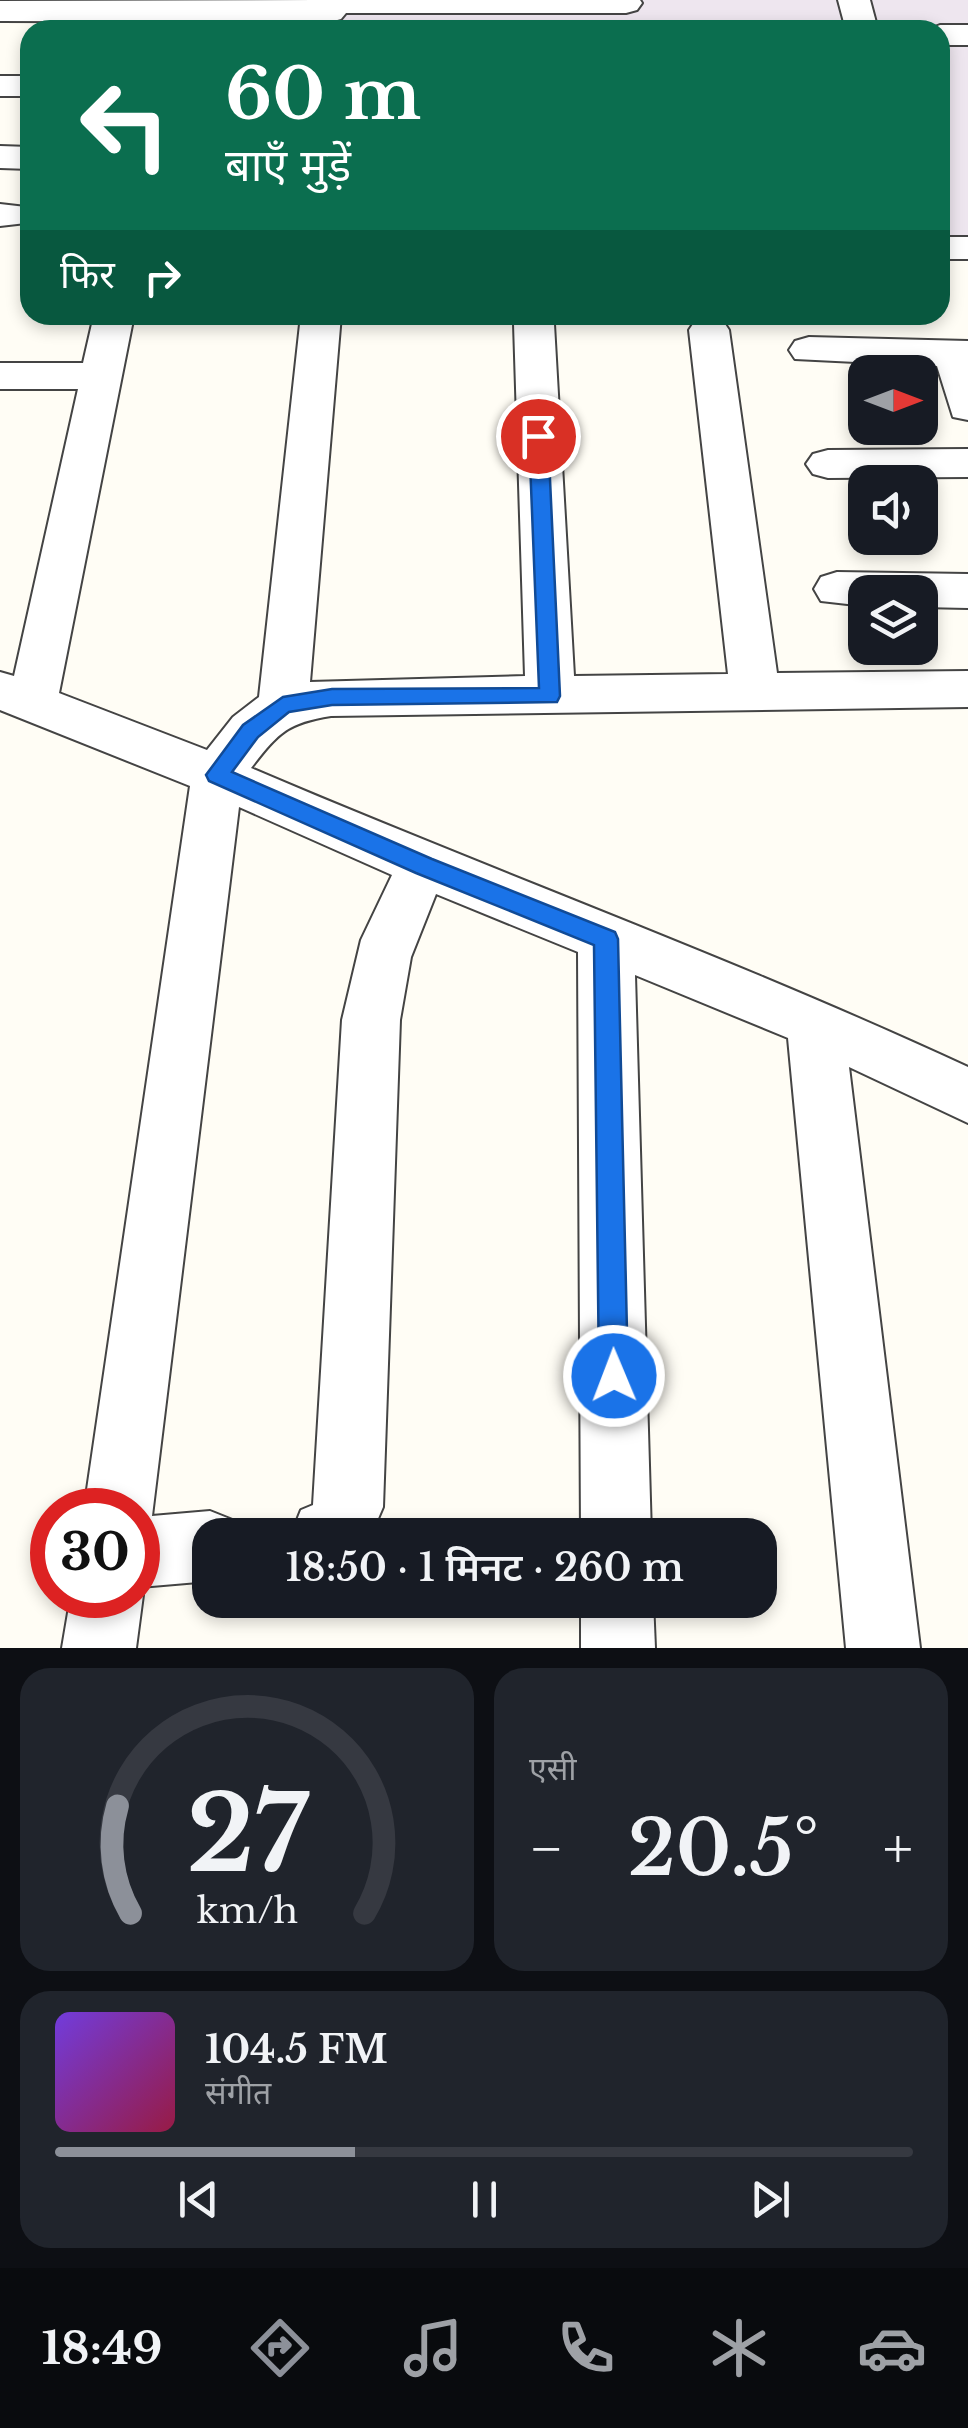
<!DOCTYPE html>
<html lang="hi">
<head>
<meta charset="utf-8">
<style>
	body { margin:0; font-family:"Libre Baskerville","Noto Sans Devanagari",serif; background:#20242c; color:#f1f3f6; height:100vh; display:flex; flex-direction:column; font-size:38px; white-space:nowrap }
	* { box-sizing:border-box; margin:0 }
	p { font-size:32px; color:#9ea1a6 }
	.icon { flex:none; width:55px; height:55px; fill:none; stroke:currentColor; stroke-width:2; stroke-linecap:round; stroke-linejoin:round }
	.map { position:relative; height:1648px; overflow:hidden }
	.side { display:flex; flex-direction:column; gap:20px; padding:20px; background:#0d0f14; flex:1 }
	.side>* { flex:none }
	.banner { position:absolute; left:20px; top:20px; width:930px; height:305px; border-radius:30px; box-shadow:0 5px 15px #0003; background:#0b6e4f; color:#fff; overflow:hidden }
	.needle { width:65px; rotate:90deg }
	.controls { position:absolute; left:848px; top:355px; display:grid; gap:20px }
	.controls a { display:grid; place-items:center; width:90px; height:90px; border-radius:20px; background:#171b24; box-shadow:0 5px 15px #0003; font-size:50px }
	.speed { position:absolute; left:30px; top:1488px; display:flex; gap:20px; font-size:50px; font-weight:700; text-align:center }
	.speed>* { display:grid; place-content:center; width:130px; height:130px; border-radius:50%; background:#171b24; box-shadow:0 5px 15px #0003; line-height:1 }
	.speed .limit { border:15px solid #d22; background:#fff; color:#111 }
	.pin { position:absolute; display:grid; place-items:center; width:85px; height:85px; color:#fff; margin:-42px; border:5px solid #fff; border-radius:50%; box-shadow:0 2px 10px #0007 }
	.me { position:absolute; width:110px; margin:-55px; rotate:359deg; stroke-linejoin:round; filter:drop-shadow(0 0 8px #0008) }
	.turn { display:flex; align-items:center; gap:35px; height:210px; padding:0 40px; font-size:45px }
	.turn .icon { width:130px; height:130px; stroke-width:2.5 }
	.turn b { display:block; font-size:70px; line-height:85px }
	.then { display:flex; align-items:center; height:95px; padding:0 40px; background:#0003; gap:20px; font-size:38px }
	.big { font-size:75px; font-weight:600; line-height:1.1 }
	.side .widget { flex:1; display:flex; flex-direction:column; justify-content:center; gap:15px; min-width:0; padding:0 35px; border-radius:30px; background:#20242c }
	.side .dial { align-items:center; gap:0 }
	.dial svg { height:260px; overflow:visible; fill:none; stroke:#363941; stroke-width:7; stroke-linecap:round; text-anchor:middle }
	.dial text { fill:#f1f3f6; stroke:none }
	.song { display:flex; align-items:center; gap:30px }
	.cover { width:120px; height:120px; border-radius:15px; background:linear-gradient(135deg,hsl(260 70% 55%),hsl(340 70% 35%)) }
	.played { height:10px; border-radius:5px; background:linear-gradient(90deg,#8c9099 35%,#363941 35%) }
	.keys { display:flex; justify-content:space-around; direction:ltr }
	.heat { display:flex; justify-content:space-between; align-items:center; font-size:55px; direction:ltr }
	.side .tiles { flex:1; display:grid; gap:20px; grid-template-columns:1fr 1fr }
	.widget:last-child { grid-column:span 2 }
	.trip { position:absolute; left:192px; top:1518px; width:585px; height:100px; border-radius:30px; background:#171b24; box-shadow:0 5px 15px #0003; font-weight:600; line-height:100px; text-align:center }
	.menu { display:flex; height:160px; justify-content:space-around; align-items:center; background:#090b0e; color:#9ea1a6 }
	.menu .icon { width:70px; height:70px }
	.menu .current { color:#8c9099 }
	.menu b { font-size:45px; color:#f1f3f6 }
	.map>svg:first-child { display:block }
	.industrial { fill:#eee6ef }
	.lines { fill:none; stroke-linecap:round; stroke-linejoin:round }
	.minor-casing { stroke:#444; stroke-width:4 }
	.minor { fill:#fff; fill-rule:evenodd }
	.route { fill:#1a73e8; stroke:#114b97; stroke-width:2.5 }
</style>
</head>
<body>
<div class="map">
<svg width="968" height="1648" viewBox="0 0 968 1648">
	<rect width="100%" height="100%" fill="#fffdf5"/>
	<!-- industrial -->
	<path class="industrial" d="M141,0H968V246H940V30H133Z"/>
	<g class="lines">
		<defs>
			<g id="minor">
				<path d="M316,0H640L642,3L637,10L626,13H346L341,19L330,22L0,21V1Z"/>
				<path d="M838,0H870L878,30H846Z"/>
				<path d="M940,25H968V45H940V30H927Z"/>
				<rect x="0" y="76" width="30" height="20"/>
				<path d="M0,146L30,147V169L0,168Z"/>
				<path d="M0,204L26,207L30,217L26,223L0,226Z"/>
				<rect x="940" y="237" width="28" height="22"/>
				<path d="M94,315H134L59,693L207,750L233,717L259,697L301,315H341L310,682L525,676L514,324L521,315H548L554,324L574,676L728,674L689,330L695,321L709,318L723,321L729,330L777,673L968,671V707L331,716C287,723 278,733 251,768C489,870 733,958 968,1067V1123L849,1067L920,1648H846L788,1038L635,975L651,1535H581L578,952L436,894L411,957L400,1020L383,1507L371,1535H291L301,1510L313,1505L342,1020L361,940L392,875L239,807L152,1516L210,1511L235,1521L241,1535H210V1581L140,1587L143,1595L136,1648H62L71,1595H138V1510H84L190,786L0,710V672L14,676L78,389H0V363H83Z"/>
				<path d="M809,337L968,341V420L953,417L937,366L795,359L789,350L795,341Z"/>
				<path d="M968,449V477L828,478L813,474L806,464L813,454L828,450Z"/>
				<path d="M837,572L968,574V608L920,607V592H865V606L821,601L814,589L821,577Z"/>
				<path d="M581,1600H653L655,1648H581Z"/>
			</g>
		</defs>
		<!-- minor casing -->
		<use href="#minor" class="minor-casing"/>
		<!-- minor -->
		<use href="#minor" class="minor"/>
	</g>
	<!-- route -->
	<path class="route" d="M538,429L548,436L560,696L557,702L332,705L289,712L258,737L232,772L432,859L615,932L618,939L628,1376L624,1386L614,1390L604,1386L599,1376L594,945L416,873L209,781L206,775L243,725L283,697L332,689L539,688L529,436Z"/>
</svg>
<div class="controls">
<a><svg class="needle" viewBox="-14 -14 28 28"><path d="M0-13l5 13h-10z" fill="#e53935"/><path d="M0 13l5-13h-10z" fill="#9ea1a6"/></svg></a>
<a><svg class="icon" aria-label="sound" viewBox="0 0 24 24"><path d="M4 9h4l5-4v14l-5-4H4zM17 9q2 3 0 6"/></svg></a>
<a><svg class="icon" aria-label="layers" viewBox="0 0 24 24"><path d="M12 4l9 5-9 5-9-5zM3 14l9 5 9-5"/></svg></a>
</div>
<div class="speed"><div class="limit">30</div></div>
<div class="pin" style="left:538px;top:436px;background:#d93025"><svg class="icon" aria-label="arrive" viewBox="0 0 24 24"><path d="M6 21V4h12l-3 4 3 4H6"/></svg></div>
<svg class="me" style="left:614px;top:1376px" viewBox="-20 -20 40 40"><circle r="17" fill="#1a73e8" stroke="#fff" stroke-width="3"/><path d="M0-11L8 9 0 5-8 9z" fill="#fff"/></svg>
<div class="trip">18:50 · 1 मिनट · 260 m</div>
<div class="banner">
<div class="turn"><svg class="icon" aria-label="left" viewBox="0 0 24 24"><path d="M17 20v-9H6M10 6l-5 5 5 5"/></svg><div><b>60 m</b>बाएँ मुड़ें</div></div>
<div class="then">फिर<svg class="icon" aria-label="right" viewBox="0 0 24 24"><path d="M7 20v-9h11M14 6l5 5-5 5"/></svg></div>
</div>
</div>
<section class="side">
<div class="tiles">
<div class="widget dial"><svg viewBox="0 0 100 80">
<path d="M14 69A42 42 0 1 1 86 69"/>
<path d="M14 69A42 42 0 0 1 10 36" stroke="#8c9099"/>
<text x="50" y="56" font-size="32" font-weight="700">27</text>
<text x="50" y="72" font-size="11">km/h</text>
</svg></div>
<div class="widget"><p>एसी</p>
<div class="heat"><a>−</a><b class="big">20.5°</b><a>+</a></div>
</div>
<div class="widget">
<div class="song"><i class="cover"></i><div><b>104.5 FM</b><p>संगीत</p></div></div>
<div class="played"></div>
<div class="keys"><svg class="icon" aria-label="previous" viewBox="0 0 24 24"><path d="M18 5L8 12l10 7zM5 5v14"/></svg><svg class="icon" aria-label="pause" viewBox="0 0 24 24"><path d="M8 5v14M16 5v14"/></svg><svg class="icon" aria-label="next" viewBox="0 0 24 24"><path d="M6 5l10 7-10 7zM19 5v14"/></svg></div>
</div>
</div>
</section>
<nav class="menu">
<b>18:49</b>
<svg class="icon current" aria-label="directions" viewBox="0 0 24 24"><path d="M12 3l9 9-9 9-9-9zM9 14v-3h6M13 9l2 2-2 2"/></svg>
<svg class="icon" aria-label="music" viewBox="0 0 24 24"><path d="M9 18V5l10-2v13"/><circle cx="6" cy="18" r="3"/><circle cx="16" cy="16" r="3"/></svg>
<svg class="icon" aria-label="phone" viewBox="0 0 24 24"><path d="M5 4h4l2 5-3 2q2 4 5 5l2-3 5 2v4C11 20 4 13 5 4z"/></svg>
<svg class="icon" aria-label="climate" viewBox="0 0 24 24"><path d="M12 3v18M4 7l16 10M4 17L20 7"/></svg>
<svg class="icon" aria-label="car" viewBox="0 0 24 24"><path d="M5 17H2v-5l4-1 3-4h7l3 4 3 1v5h-3M9 17h6M6 11h13"/><circle cx="7" cy="17" r="2"/><circle cx="17" cy="17" r="2"/></svg>
</nav>
</body>
</html>
